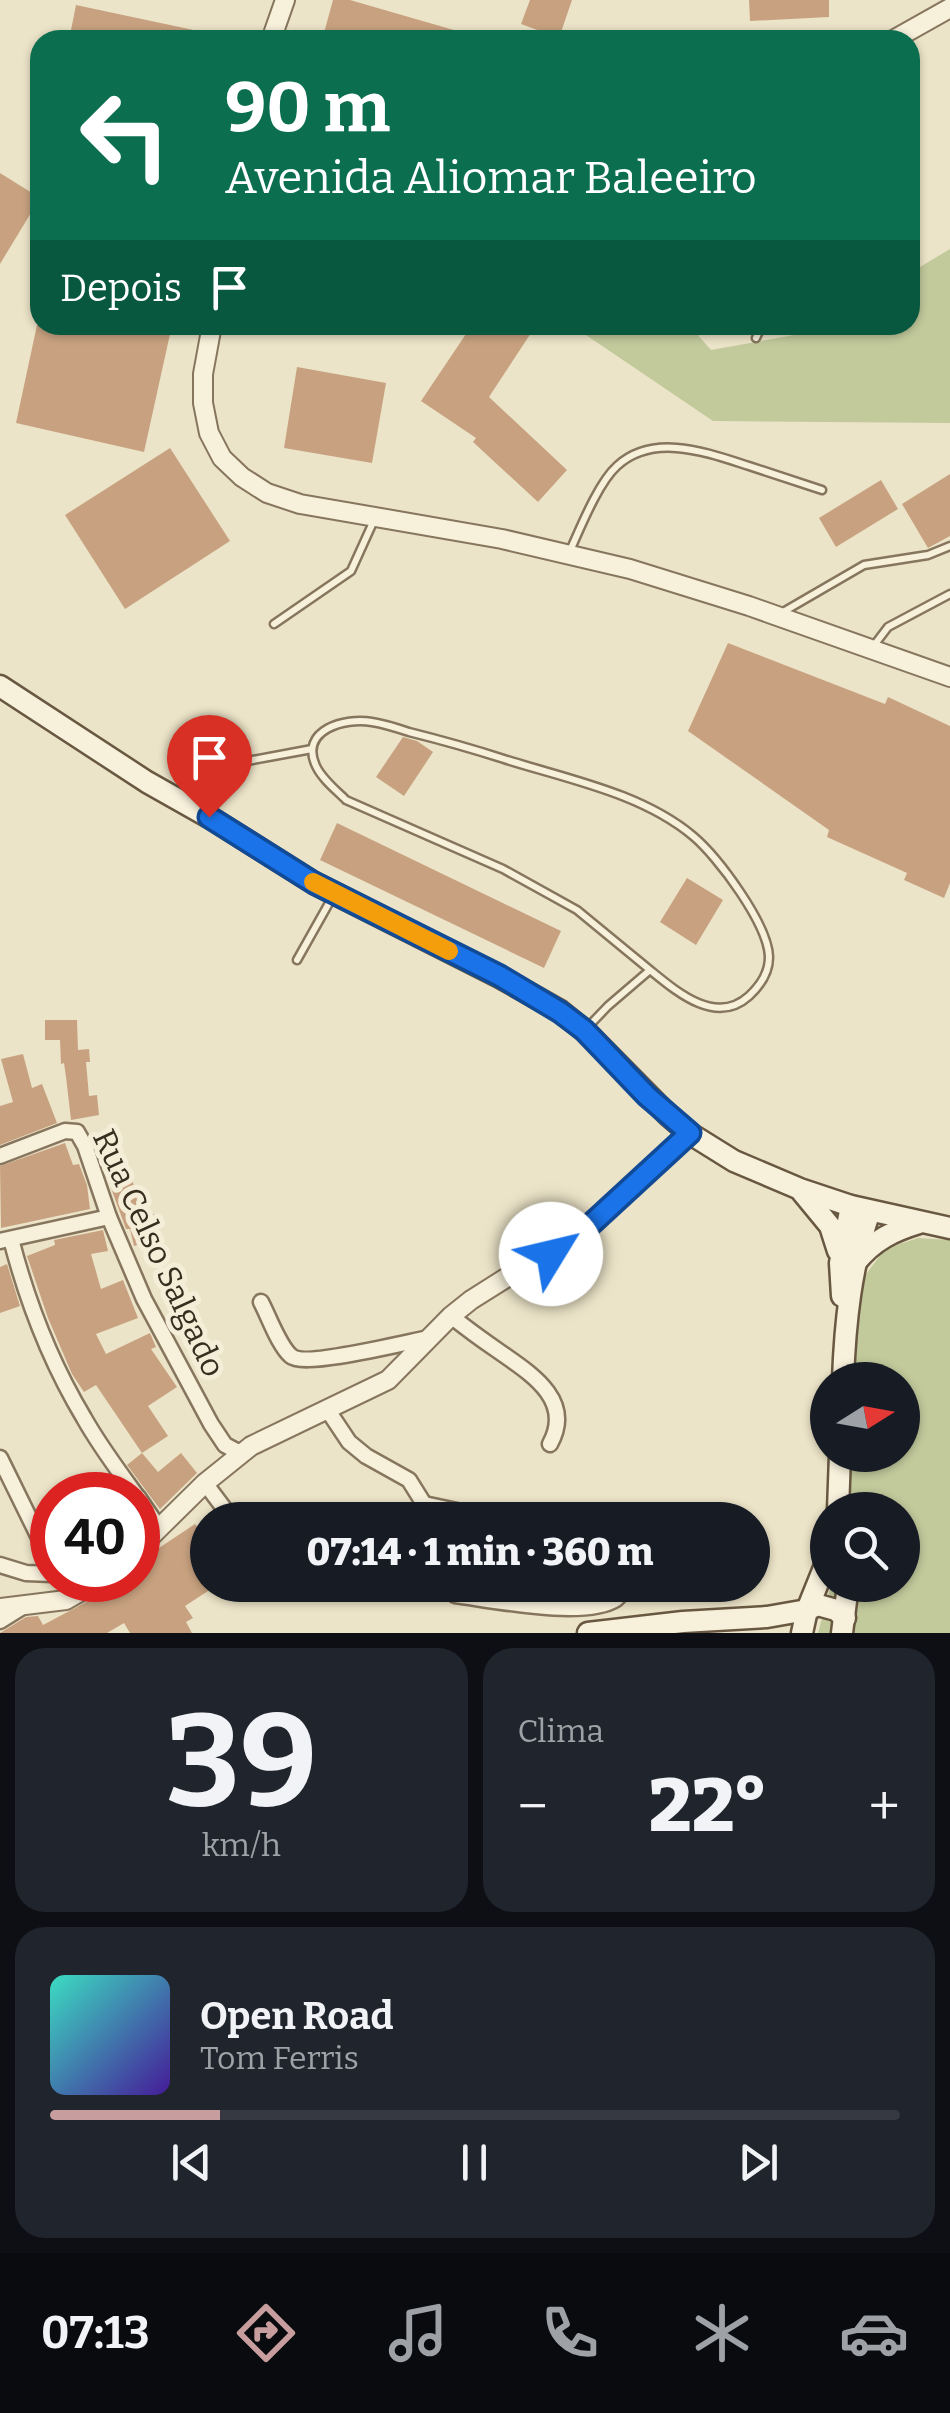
<!DOCTYPE html>
<html lang="pt">
<head>
<meta charset="utf-8">
<style>
	body { margin:0; font-family:Bitter,serif; background:#20242c; color:#f1f3f6; height:100vh; display:flex; flex-direction:column; font-size:38px; white-space:nowrap }
	* { box-sizing:border-box; margin:0 }
	p { font-size:32px; color:#9ea1a6 }
	.icon { flex:none; width:55px; height:55px; fill:none; stroke:currentColor; stroke-width:2; stroke-linecap:round; stroke-linejoin:round }
	.map { position:relative; height:1633px; overflow:hidden }
	.panel { display:flex; flex-direction:column; gap:15px; padding:15px; background:#0d0f14; flex:1 }
	.panel>* { flex:none }
	.guide { position:absolute; left:30px; top:30px; width:890px; height:305px; border-radius:30px; box-shadow:0 2px 8px #0004; background:#0b6e4f; color:#fff; overflow:hidden }
	.needle { width:65px; rotate:79deg }
	.controls { position:absolute; left:810px; top:1362px; display:grid; gap:20px }
	.controls a { display:grid; place-items:center; width:110px; height:110px; border-radius:50%; background:#171b24; box-shadow:0 2px 8px #0004; font-size:50px }
	.speed { position:absolute; left:30px; top:1472px; display:flex; gap:20px; font-size:50px; font-weight:700; text-align:center }
	.speed>* { display:grid; place-content:center; width:130px; height:130px; border-radius:50%; background:#171b24; box-shadow:0 2px 8px #0004; line-height:1 }
	.speed .limit { border:15px solid #d22; background:#fff; color:#111 }
	.pin { position:absolute; display:grid; place-items:center; width:85px; height:85px; color:#fff; margin:-102px -42px; border-radius:50% 50% 50% 0; rotate:-45deg; box-shadow:0 0 10px #0007 }
	.pin .icon { rotate:45deg }
	.me { position:absolute; width:110px; margin:-55px; rotate:54deg; stroke-linejoin:round; filter:drop-shadow(0 0 8px #0008) }
	.turn { display:flex; align-items:center; gap:35px; height:210px; padding:0 30px; font-size:45px }
	.turn .icon { width:130px; height:130px; stroke-width:2.5 }
	.turn b { display:block; font-size:70px; line-height:85px }
	.then { display:flex; align-items:center; height:95px; padding:0 30px; background:#0003; gap:20px; font-size:38px }
	.big { font-size:75px; font-weight:800; line-height:1.1 }
	.panel .widget { flex:1; display:flex; flex-direction:column; justify-content:center; gap:15px; min-width:0; padding:0 35px; border-radius:30px; background:#20242c }
	.panel .dial { align-items:center; gap:0 }
	.dial b { font-size:130px; line-height:1 }
	.song { display:flex; align-items:center; gap:30px }
	.cover { width:120px; height:120px; border-radius:15px; background:linear-gradient(135deg,hsl(170 70% 55%),hsl(260 70% 35%)) }
	.played { height:10px; border-radius:5px; background:linear-gradient(90deg,#c79e9d 20%,#363941 20%) }
	.keys { display:flex; justify-content:space-around; direction:ltr }
	.heat { display:flex; justify-content:space-between; align-items:center; font-size:55px; direction:ltr }
	.panel .tiles { flex:1; display:grid; gap:15px; grid-template-columns:1fr 1fr }
	.widget:last-child { grid-column:span 2 }
	.trip { position:absolute; left:190px; top:1502px; width:580px; height:100px; border-radius:50px; background:#171b24; box-shadow:0 2px 8px #0004; font-weight:800; line-height:100px; text-align:center }
	.dock { display:flex; height:160px; justify-content:space-around; align-items:center; background:#090b0e; color:#9ea1a6 }
	.dock .icon { width:70px; height:70px }
	.dock .on { color:#c79e9d }
	.dock b { font-size:45px; color:#f1f3f6 }
	.map>svg:first-child { display:block }
	.green { fill:#c2ca9c }
	.building { fill:#c8a280 }
	.lines { fill:none; stroke-linecap:round; stroke-linejoin:round }
	.service-casing { stroke:#87765e; stroke-width:11 }
	.minor-casing { stroke:#87765e; stroke-width:19 }
	.tertiary-casing { stroke:#87765e; stroke-width:22 }
	.secondary-casing { stroke:#695841; stroke-width:25 }
	.service { stroke:#f7f0db; stroke-width:6 }
	.minor { stroke:#f7f0db; stroke-width:14 }
	.tertiary { stroke:#f7f0db; stroke-width:18 }
	.secondary { stroke:#f7f0db; stroke-width:20 }
	.route-casing { stroke:#114b97; stroke-width:25 }
	.route { stroke:#1a73e8; stroke-width:18 }
	.slow { stroke:#f59e0b; stroke-width:18 }
	.labels { text-anchor:middle; stroke-width:10; stroke-linejoin:round; paint-order:stroke }
	.street-label { font-size:32px; fill:#382e20; stroke:#f4edd7 }
</style>
</head>
<body>
<div class="map">
<svg width="950" height="1633" viewBox="0 0 950 1633">
	<rect width="100%" height="100%" fill="#ece4c8"/>
	<!-- green -->
	<g class="green">
		<path d="M950,249V423L713,421L586,335L633,325H689L711,350L811,332L823,325H910V273Z"/>
		<path d="M918,1238L950,1240V1633H818L831,1585H902V1510H845L849,1455H902V1380H854L858,1316L864,1277L885,1249Z"/>
	</g>
	<!-- building -->
	<g class="building">
		<path d="M333,0H350L478,37V40H322Z"/>
		<path d="M530,0H572L559,38L521,24Z"/>
		<path d="M749,0H829V17L750,21Z"/>
		<path d="M76,5L217,35V40H69Z"/>
		<path d="M0,173L40,198L0,264Z"/>
		<path d="M37,325H77L104,331V325H172L144,452L16,423Z"/>
		<path d="M472,325H525L533,330L489,397L567,470L538,502L473,442L476,438L421,401Z"/>
		<path d="M297,367L386,383L372,463L284,448Z"/>
		<path d="M170,448L230,541L125,609L65,515Z"/>
		<path d="M950,474V536L928,548L902,504Z"/>
		<path d="M881,480L898,509L836,547L819,518Z"/>
		<path d="M728,643L885,704L888,697L950,726V883L944,898L904,880L907,873L827,837L829,830L688,731Z"/>
		<path d="M403,737L417,741L433,752L404,796L376,777Z"/>
		<path d="M337,823L561,931L544,968L320,860Z"/>
		<path d="M687,878L723,900L696,945L660,922Z"/>
		<path d="M45,1020H77L78,1050L89,1049L90,1062H86L89,1096L97,1095L99,1115L71,1120L66,1077L64,1063L61,1064L60,1040H45Z"/>
		<path d="M23,1054L32,1088L42,1084L57,1123L0,1145V1106L13,1102L1,1059Z"/>
		<path d="M65,1143L73,1165L79,1164L87,1185L90,1209L1,1228L0,1166Z"/>
		<path d="M131,1174L138,1204L144,1203L146,1217L154,1214L161,1239L134,1246L130,1229H126L108,1180Z"/>
		<path d="M103,1230L108,1251L91,1254L101,1289L123,1280L138,1318L96,1334L106,1354L150,1333L156,1347L151,1349L177,1387L148,1406L168,1436L142,1453L96,1385L84,1392L72,1374L48,1318L27,1256L55,1245L54,1240Z"/>
		<path d="M7,1264L20,1306L0,1313V1267Z"/>
		<path d="M142,1453L158,1472L181,1453L197,1473L160,1509L127,1465Z"/>
		<path d="M195,1524L208,1542V1591L185,1606L193,1618L186,1622L192,1633H130L124,1623L107,1633H0L26,1617L38,1616L43,1625L107,1591L113,1580H138V1562Z"/>
	</g>
	<g class="lines">
		<defs>
			<g id="service">
				<path d="M756,338L762,325"/>
				<path d="M569,553C580,529 598,483 617,466C654,432 708,453 749,466C773,474 797,482 822,490"/>
				<path d="M783,612L864,565L928,555L950,546"/>
				<path d="M274,624L351,571L375,518"/>
				<path d="M872,648L888,627L950,594"/>
				<path d="M187,799L231,764L312,749"/>
				<path d="M210,810L213,778"/>
				<path d="M297,960L333,896"/>
				<path d="M585,1030L608,1006L650,970C677,992 716,1026 749,996C761,985 769,973 769,957C768,924 718,857 693,836C642,793 567,779 504,759C473,749 441,740 409,732C397,728 385,724 372,722C345,717 299,730 316,766C322,779 336,790 346,800L503,869L577,910L650,970"/>
			</g>
			<g id="minor">
				<path d="M0,1156L65,1131L77,1132L85,1146L109,1217L144,1299L211,1424L225,1445L242,1454"/>
				<path d="M11,1239C27,1301 51,1363 84,1418C99,1445 118,1470 136,1495"/>
				<path d="M0,1241L109,1217"/>
				<path d="M261,1302C269,1317 279,1346 291,1356C304,1368 407,1342 429,1338"/>
				<path d="M451,1316C466,1328 481,1339 497,1350C528,1372 575,1399 550,1444"/>
				<path d="M327,1409L349,1442L366,1456L409,1480L424,1504L419,1520"/>
				<path d="M0,1458L52,1564"/>
				<path d="M205,1483L229,1515"/>
				<path d="M138,1497L159,1528"/>
				<path d="M424,1504L499,1520"/>
				<path d="M0,1565L26,1573L52,1574"/>
				<path d="M455,1595C493,1600 585,1619 616,1599C622,1594 621,1592 622,1585"/>
				<path d="M0,1621L24,1606"/>
			</g>
			<g id="tertiary">
				<path d="M271,40L285,0"/>
				<path d="M893,40L950,8"/>
				<path d="M212,325L203,374V403L209,433L222,458L242,477L267,493L300,504L502,539L630,569L749,606L950,677"/>
				<path d="M138,1549L205,1483L251,1446L388,1380L451,1316L471,1300L509,1276L551,1254L589,1226L689,1133"/>
				<path d="M0,1608L66,1600L101,1580"/>
			</g>
			<g id="secondary">
				<path d="M0,686L147,782L209,817L314,883L500,977L560,1011L585,1031L668,1115L689,1133L734,1161L800,1189L851,1206L950,1228"/>
				<path d="M802,1192L830,1226L838,1251"/>
				<path d="M856,1262C874,1240 893,1231 919,1223"/>
				<path d="M842,1296L840,1263L851,1206"/>
				<path d="M843,1380C845,1323 851,1266 870,1211"/>
				<path d="M838,1510L840,1455"/>
				<path d="M588,1633L683,1622L767,1617L807,1610L818,1605L836,1610L845,1618"/>
				<path d="M802,1633L807,1610L828,1558"/>
				<path d="M842,1633L848,1585"/>
			</g>
		</defs>
		<!-- service casing -->
		<use href="#service" class="service-casing"/>
		<!-- minor casing -->
		<use href="#minor" class="minor-casing"/>
		<!-- tertiary casing -->
		<use href="#tertiary" class="tertiary-casing"/>
		<!-- secondary casing -->
		<use href="#secondary" class="secondary-casing"/>
		<!-- service -->
		<use href="#service" class="service"/>
		<!-- minor -->
		<use href="#minor" class="minor"/>
		<!-- tertiary -->
		<use href="#tertiary" class="tertiary"/>
		<!-- secondary -->
		<use href="#secondary" class="secondary"/>
	</g>
	<g class="lines">
		<defs>
			<path id="route" d="M209,817L314,883L500,976L560,1012L584,1030L647,1096L690,1133L589,1226L551,1254"/>
		</defs>
		<!-- route casing -->
		<use href="#route" class="route-casing"/>
		<!-- route -->
		<use href="#route" class="route"/>
		<!-- slow -->
		<path class="slow" d="M313,882L449,951"/>
	</g>
	<g class="labels">
		<!-- street labels -->
		<g class="street-label">
			<text transform="translate(159 1253) rotate(65)" y="11">Rua Celso Salgado</text>
		</g>
	</g>
</svg>
<div class="controls">
<a><svg class="needle" viewBox="-14 -14 28 28"><path d="M0-13l5 13h-10z" fill="#e53935"/><path d="M0 13l5-13h-10z" fill="#9ea1a6"/></svg></a>
<a><svg class="icon" aria-label="search" viewBox="0 0 24 24"><circle cx="10" cy="10" r="6"/><path d="M15 15l6 6"/></svg></a>
</div>
<div class="speed"><div class="limit">40</div></div>
<div class="pin" style="left:209px;top:817px;background:#d93025"><svg class="icon" aria-label="arrive" viewBox="0 0 24 24"><path d="M6 21V4h12l-3 4 3 4H6"/></svg></div>
<svg class="me" style="left:551px;top:1254px" viewBox="-20 -20 40 40"><circle r="19" fill="#fff"/><path d="M0-13L10 11 0 6-10 11z" fill="#1a73e8"/></svg>
<div class="trip">07:14 · 1 min · 360 m</div>
<div class="guide">
<div class="turn"><svg class="icon" aria-label="left" viewBox="0 0 24 24"><path d="M17 20v-9H6M10 6l-5 5 5 5"/></svg><div><b>90 m</b>Avenida Aliomar Baleeiro</div></div>
<div class="then">Depois<svg class="icon" aria-label="arrive" viewBox="0 0 24 24"><path d="M6 21V4h12l-3 4 3 4H6"/></svg></div>
</div>
</div>
<section class="panel">
<div class="tiles">
<div class="widget dial"><b>39</b><p>km/h</p></div>
<div class="widget"><p>Clima</p>
<div class="heat"><a>−</a><b class="big">22°</b><a>+</a></div>
</div>
<div class="widget">
<div class="song"><i class="cover"></i><div><b>Open Road</b><p>Tom Ferris</p></div></div>
<div class="played"></div>
<div class="keys"><svg class="icon" aria-label="previous" viewBox="0 0 24 24"><path d="M18 5L8 12l10 7zM5 5v14"/></svg><svg class="icon" aria-label="pause" viewBox="0 0 24 24"><path d="M8 5v14M16 5v14"/></svg><svg class="icon" aria-label="next" viewBox="0 0 24 24"><path d="M6 5l10 7-10 7zM19 5v14"/></svg></div>
</div>
</div>
</section>
<nav class="dock">
<b>07:13</b>
<svg class="icon on" aria-label="directions" viewBox="0 0 24 24"><path d="M12 3l9 9-9 9-9-9zM9 14v-3h6M13 9l2 2-2 2"/></svg>
<svg class="icon" aria-label="music" viewBox="0 0 24 24"><path d="M9 18V5l10-2v13"/><circle cx="6" cy="18" r="3"/><circle cx="16" cy="16" r="3"/></svg>
<svg class="icon" aria-label="phone" viewBox="0 0 24 24"><path d="M5 4h4l2 5-3 2q2 4 5 5l2-3 5 2v4C11 20 4 13 5 4z"/></svg>
<svg class="icon" aria-label="climate" viewBox="0 0 24 24"><path d="M12 3v18M4 7l16 10M4 17L20 7"/></svg>
<svg class="icon" aria-label="car" viewBox="0 0 24 24"><path d="M5 17H2v-5l4-1 3-4h7l3 4 3 1v5h-3M9 17h6M6 11h13"/><circle cx="7" cy="17" r="2"/><circle cx="17" cy="17" r="2"/></svg>
</nav>
</body>
</html>
